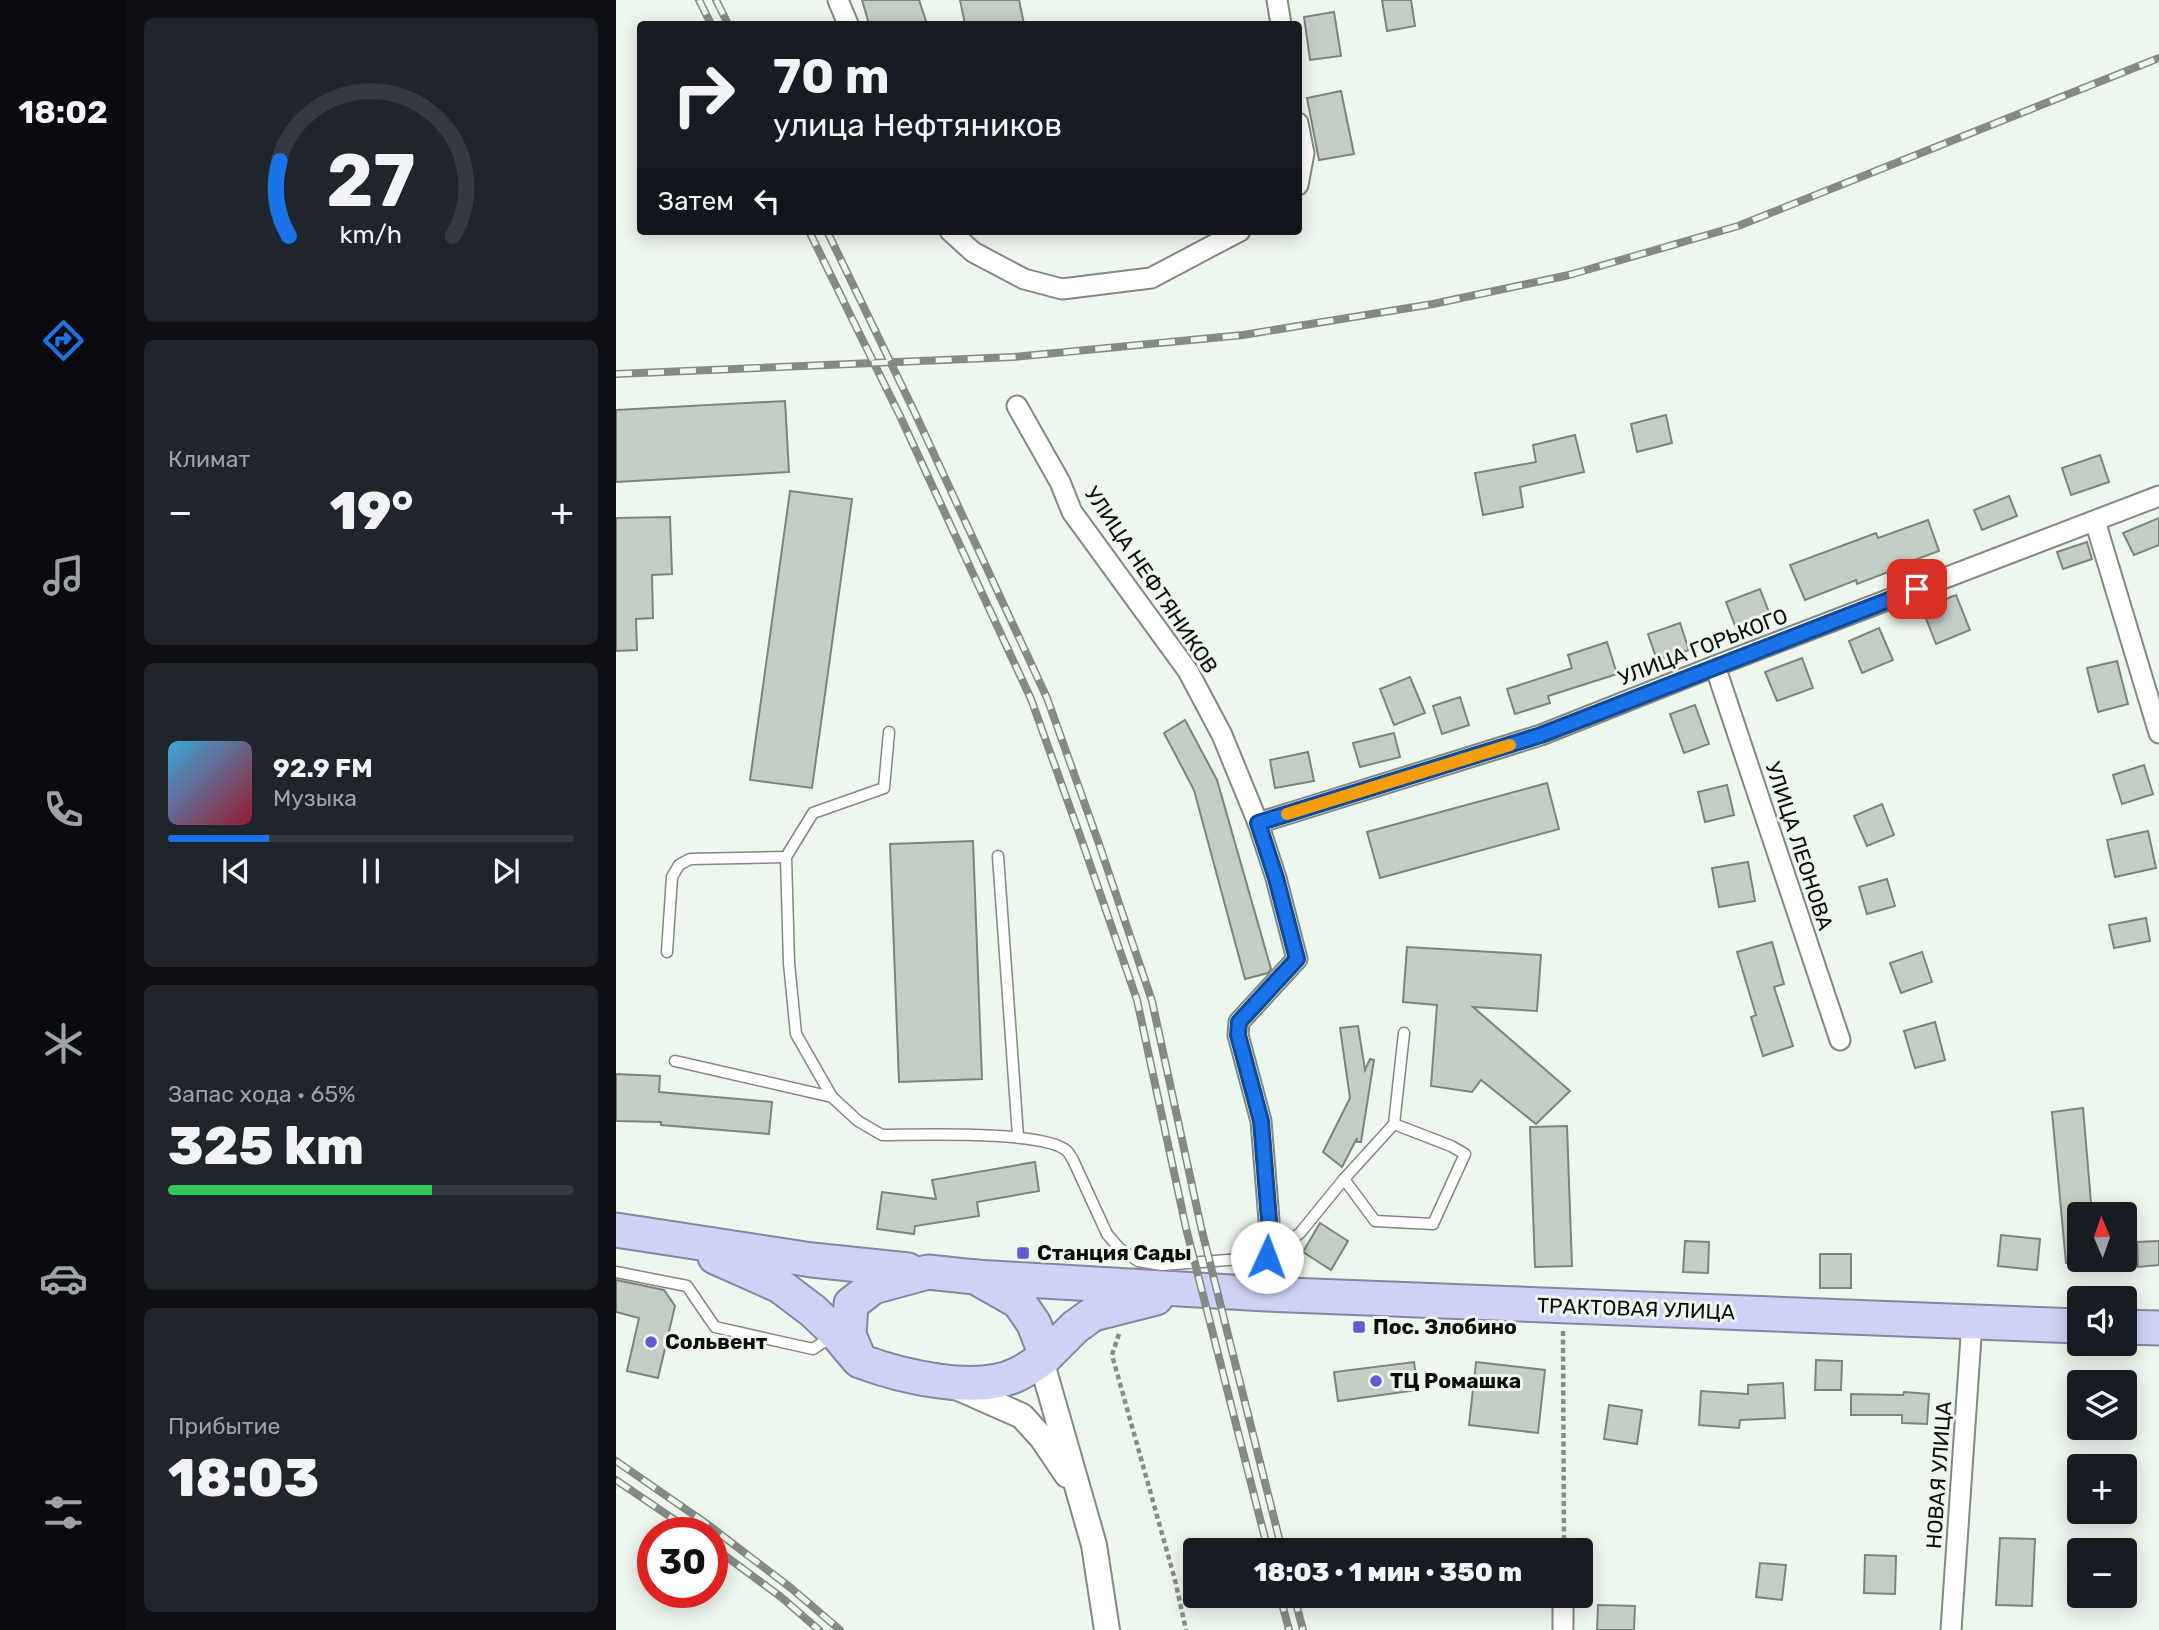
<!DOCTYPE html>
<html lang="ru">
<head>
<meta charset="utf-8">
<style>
	body { margin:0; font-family:Rubik,sans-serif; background:#20242c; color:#f1f3f6; height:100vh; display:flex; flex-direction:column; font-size:26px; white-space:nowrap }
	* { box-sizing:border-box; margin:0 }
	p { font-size:23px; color:#9ea1a6 }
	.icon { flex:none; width:38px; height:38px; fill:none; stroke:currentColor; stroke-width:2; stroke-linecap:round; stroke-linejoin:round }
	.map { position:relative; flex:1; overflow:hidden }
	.side { display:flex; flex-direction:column; gap:18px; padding:18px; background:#0d0f14; width:490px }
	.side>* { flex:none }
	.hud { position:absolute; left:21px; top:21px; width:665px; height:214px; border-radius:7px; box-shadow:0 4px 18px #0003; background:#171b24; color:#f1f3f6; overflow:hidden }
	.needle { width:46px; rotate:358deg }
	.controls { position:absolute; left:1451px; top:1202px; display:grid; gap:14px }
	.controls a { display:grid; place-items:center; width:70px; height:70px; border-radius:7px; background:#171b24; box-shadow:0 4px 18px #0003; font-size:35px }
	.speed { position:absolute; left:21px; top:1517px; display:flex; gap:14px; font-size:35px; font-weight:700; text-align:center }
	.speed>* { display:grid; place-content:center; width:91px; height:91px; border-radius:50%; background:#171b24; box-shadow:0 4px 18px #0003; line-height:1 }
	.speed .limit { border:10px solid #d22; background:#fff; color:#111 }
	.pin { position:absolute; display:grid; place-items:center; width:60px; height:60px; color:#fff; margin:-30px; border-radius:14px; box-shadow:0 4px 10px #0006 }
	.me { position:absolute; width:77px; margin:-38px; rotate:2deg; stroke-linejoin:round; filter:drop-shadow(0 0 5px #0008) }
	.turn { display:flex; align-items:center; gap:24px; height:147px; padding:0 21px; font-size:32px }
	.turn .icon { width:91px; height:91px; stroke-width:2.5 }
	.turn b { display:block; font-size:49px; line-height:60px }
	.then { display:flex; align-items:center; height:66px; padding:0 21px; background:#0003; gap:14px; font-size:26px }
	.big { font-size:52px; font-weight:800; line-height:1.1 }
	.side .widget { flex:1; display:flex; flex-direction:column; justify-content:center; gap:10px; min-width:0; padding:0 24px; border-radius:10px; background:#20242c }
	.side .dial { align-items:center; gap:0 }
	.dial svg { height:182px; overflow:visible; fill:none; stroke:#363941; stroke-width:7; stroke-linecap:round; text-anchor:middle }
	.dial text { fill:#f1f3f6; stroke:none }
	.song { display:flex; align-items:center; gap:21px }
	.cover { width:84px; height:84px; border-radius:10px; background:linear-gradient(135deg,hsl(200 70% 55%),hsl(350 70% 35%)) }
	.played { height:7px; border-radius:4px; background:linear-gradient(90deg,#1a73e8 25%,#363941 25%) }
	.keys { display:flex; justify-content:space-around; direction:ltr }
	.heat { display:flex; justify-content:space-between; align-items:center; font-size:38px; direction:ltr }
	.charge { height:10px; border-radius:5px; background:linear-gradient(90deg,#34c759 65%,#363941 0) }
	.trip { position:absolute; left:567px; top:1538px; width:410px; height:70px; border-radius:7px; background:#171b24; box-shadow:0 4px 18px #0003; font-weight:800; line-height:70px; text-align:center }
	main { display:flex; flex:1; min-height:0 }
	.tab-bar { display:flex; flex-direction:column; width:126px; justify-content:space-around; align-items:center; background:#090b0e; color:#9ea1a6 }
	.tab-bar .icon { width:49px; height:49px }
	.tab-bar .active { color:#1a73e8 }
	.tab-bar b { font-size:32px; color:#f1f3f6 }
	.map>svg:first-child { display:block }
	.building { fill:#c5cec5; stroke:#7c847c; stroke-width:2 }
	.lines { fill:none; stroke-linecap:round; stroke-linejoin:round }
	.service-casing { stroke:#818981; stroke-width:13 }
	.minor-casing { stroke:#818981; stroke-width:23 }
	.tertiary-casing { stroke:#818981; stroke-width:28 }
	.trunk-casing { stroke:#8187a1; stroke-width:37 }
	.path { stroke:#868c86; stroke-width:4.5; stroke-dasharray:5 3.5; stroke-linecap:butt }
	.service { stroke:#fff; stroke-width:10 }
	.minor { stroke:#fff; stroke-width:19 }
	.tertiary { stroke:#fff; stroke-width:24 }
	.trunk { stroke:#ced3f6; stroke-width:33 }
	.rail-casing { stroke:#848a84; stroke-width:8 }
	.rail { stroke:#eef7ee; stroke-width:5; stroke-dasharray:16; stroke-linecap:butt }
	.route-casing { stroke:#114b97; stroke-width:18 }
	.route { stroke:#1a73e8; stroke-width:12 }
	.slow { stroke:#f59e0b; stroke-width:12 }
	.poi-dot { fill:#5c5dd5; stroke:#eef7ee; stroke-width:2.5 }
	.labels { text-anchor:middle; stroke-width:6; stroke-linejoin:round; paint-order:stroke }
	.street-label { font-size:21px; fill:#0a0d0a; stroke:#eef7ee }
	.poi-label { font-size:21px; font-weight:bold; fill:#0a0d0a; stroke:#eef7ee; text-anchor:start }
</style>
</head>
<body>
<main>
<nav class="tab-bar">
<b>18:02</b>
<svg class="icon active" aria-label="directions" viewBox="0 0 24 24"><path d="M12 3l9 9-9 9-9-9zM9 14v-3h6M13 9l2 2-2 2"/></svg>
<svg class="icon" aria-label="music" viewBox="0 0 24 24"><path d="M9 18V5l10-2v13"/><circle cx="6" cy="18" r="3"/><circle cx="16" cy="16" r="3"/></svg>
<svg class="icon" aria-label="phone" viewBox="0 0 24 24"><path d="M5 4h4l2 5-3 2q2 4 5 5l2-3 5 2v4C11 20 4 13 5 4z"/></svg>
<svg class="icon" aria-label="climate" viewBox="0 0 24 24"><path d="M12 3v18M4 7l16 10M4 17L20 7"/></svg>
<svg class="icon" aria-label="car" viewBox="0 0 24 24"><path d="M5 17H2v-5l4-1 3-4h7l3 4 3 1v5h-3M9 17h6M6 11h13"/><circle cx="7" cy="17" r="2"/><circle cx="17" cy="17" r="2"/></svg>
<svg class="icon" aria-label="filters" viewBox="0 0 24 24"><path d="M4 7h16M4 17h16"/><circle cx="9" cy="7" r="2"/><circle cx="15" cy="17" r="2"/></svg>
</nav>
<section class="side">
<div class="widget dial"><svg viewBox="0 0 100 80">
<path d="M14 69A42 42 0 1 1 86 69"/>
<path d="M14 69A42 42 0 0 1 10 36" stroke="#1a73e8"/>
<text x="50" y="56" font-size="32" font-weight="700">27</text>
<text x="50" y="72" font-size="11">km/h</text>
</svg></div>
<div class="widget"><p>Климат</p>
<div class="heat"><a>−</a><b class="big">19°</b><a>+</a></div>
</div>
<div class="widget">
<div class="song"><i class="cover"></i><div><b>92.9 FM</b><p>Музыка</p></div></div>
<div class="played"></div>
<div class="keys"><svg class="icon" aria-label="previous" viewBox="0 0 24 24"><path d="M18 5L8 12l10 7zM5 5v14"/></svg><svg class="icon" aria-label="pause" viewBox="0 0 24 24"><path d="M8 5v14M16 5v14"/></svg><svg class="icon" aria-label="next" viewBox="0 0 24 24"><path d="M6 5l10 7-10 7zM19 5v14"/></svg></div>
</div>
<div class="widget"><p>Запас хода · 65%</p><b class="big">325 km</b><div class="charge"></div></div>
<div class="widget"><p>Прибытие</p><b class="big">18:03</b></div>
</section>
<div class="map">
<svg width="1543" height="1630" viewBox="0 0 1543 1630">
	<rect width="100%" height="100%" fill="#eef7ee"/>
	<!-- building -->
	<g class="building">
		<path d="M246,0H303L311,24H253Z"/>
		<path d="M344,0H403L408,24H349Z"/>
		<path d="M766,0H795L799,26L771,31Z"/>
		<path d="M718,12L725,56L694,60L688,17Z"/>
		<path d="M725,91L738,154L703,160L691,98Z"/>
		<path d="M169,401L173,472L0,482V410Z"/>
		<path d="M1050,415L1056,443L1021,452L1015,424Z"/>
		<path d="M959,435L968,472L904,487L907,507L867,515L859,473L920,462L917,445Z"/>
		<path d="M1484,455L1493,482L1455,495L1446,468Z"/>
		<path d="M174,491L236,499L196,788L134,780Z"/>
		<path d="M1393,496L1401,516L1366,530L1358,510Z"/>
		<path d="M54,517L56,574L36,575L37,618L20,619L21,650L0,651V518Z"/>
		<path d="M1543,518V545L1518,555L1507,533Z"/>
		<path d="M1312,520L1323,551L1274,569L1275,571L1241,584L1240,580L1189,600L1174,565L1260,533L1262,538Z"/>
		<path d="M1471,542L1476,559L1447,569L1441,552Z"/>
		<path d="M1144,589L1154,615L1120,628L1110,602Z"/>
		<path d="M1340,595L1354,630L1320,644L1306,608Z"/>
		<path d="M1064,623L1073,650L1041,660L1032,634Z"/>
		<path d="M1263,628L1277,660L1246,673L1233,641Z"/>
		<path d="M991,642L1001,674L932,696L934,703L899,714L891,689L956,668L952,655Z"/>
		<path d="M1186,658L1197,688L1161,701L1149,672Z"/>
		<path d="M1501,661L1512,704L1482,712L1471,668Z"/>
		<path d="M794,677L809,713L778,725L764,689Z"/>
		<path d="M844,697L853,725L826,734L817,706Z"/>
		<path d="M1079,705L1093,744L1068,753L1054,714Z"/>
		<path d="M569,720L601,780L655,969L652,973L629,979L578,790L548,733Z"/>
		<path d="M778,733L784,757L744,767L737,743Z"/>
		<path d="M692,752L698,781L659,788L654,760Z"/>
		<path d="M1528,765L1537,794L1506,804L1497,775Z"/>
		<path d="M931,783L943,829L764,878L751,832Z"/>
		<path d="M1111,785L1118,815L1089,822L1082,792Z"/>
		<path d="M1266,804L1278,835L1251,846L1238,816Z"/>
		<path d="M1532,831L1540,868L1499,877L1491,840Z"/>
		<path d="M357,841L366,1079L283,1082L274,844Z"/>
		<path d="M1132,862L1139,901L1103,907L1096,868Z"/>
		<path d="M1271,879L1279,906L1251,914L1243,887Z"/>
		<path d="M1530,918L1534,941L1498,948L1493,925Z"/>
		<path d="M1156,942L1168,984L1158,987L1177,1046L1147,1056L1135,1017L1140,1015L1121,952Z"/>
		<path d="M791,947L925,955L921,1011L857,1007L954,1091L920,1124L865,1080L856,1092L815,1086L821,1005L787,1002Z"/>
		<path d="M1306,952L1316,982L1285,993L1274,963Z"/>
		<path d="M1319,1022L1329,1060L1299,1068L1288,1031Z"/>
		<path d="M742,1026L749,1070L754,1059L758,1060L745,1142H741V1138L726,1167L707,1152L734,1098L724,1028Z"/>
		<path d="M0,1074L44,1076L43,1092L156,1102L153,1134L45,1125V1122L0,1121Z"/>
		<path d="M1467,1108L1476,1214H1463V1263H1450L1436,1112Z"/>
		<path d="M951,1126L956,1266L919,1267L914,1127Z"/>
		<path d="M419,1162L423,1191L361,1202L363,1216L299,1226L298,1234L261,1229L266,1192L320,1199L316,1180Z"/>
		<path d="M704,1223L732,1241L715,1270L687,1252Z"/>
		<path d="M1385,1235L1424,1239L1421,1270L1382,1266Z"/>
		<path d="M1069,1241L1093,1242L1092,1273L1067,1272Z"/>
		<path d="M1543,1241V1265L1522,1267L1521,1242Z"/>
		<rect x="1204" y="1254" width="31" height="34"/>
		<path d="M0,1280L48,1290L59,1306L42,1378L11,1371L23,1318L0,1312Z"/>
		<path d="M1200,1360L1226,1361L1225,1390H1199Z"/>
		<path d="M798,1362L802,1390L722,1401L718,1372Z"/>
		<path d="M860,1362L929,1370L922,1433L853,1425Z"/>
		<path d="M1167,1383L1169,1418L1124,1420L1123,1428L1083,1425L1085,1391L1132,1394V1385Z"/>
		<path d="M1288,1392L1313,1394L1311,1424L1286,1423V1415H1235V1394L1287,1395Z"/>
		<path d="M993,1405L1026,1410L1021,1444L988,1439Z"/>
		<path d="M1384,1538L1419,1539L1416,1606L1380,1605Z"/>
		<path d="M1249,1555L1280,1556L1279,1594L1248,1593Z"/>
		<path d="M1144,1563L1170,1565L1166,1600L1140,1597Z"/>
		<path d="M982,1605L1019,1606L1018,1630H981Z"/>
	</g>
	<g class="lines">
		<defs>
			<g id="service">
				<path d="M273,732L268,788L197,813L170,857L173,963L180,1034L216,1097L242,1121L266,1135C301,1135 428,1130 451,1151C454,1154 455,1157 457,1160L491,1234L503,1248L522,1261L546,1265L651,1257L684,1233L728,1179L778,1124L788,1033"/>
				<path d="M382,856L402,1136"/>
				<path d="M51,952L56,877L63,865L74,859L170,857"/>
				<path d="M59,1061L216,1097"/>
				<path d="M728,1179L759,1221L817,1224L849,1154L835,1146L778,1124"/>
				<path d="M0,1272L71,1286L99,1327L197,1349L215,1337"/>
			</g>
			<g id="minor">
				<path d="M222,0L232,24"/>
				<path d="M661,0L665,24"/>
				<path d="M682,123L688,153L682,185"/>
				<path d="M334,231L357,252L408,279L446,289L535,278L624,231"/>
				<path d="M401,406L444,482L456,512L572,671L606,735L642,823L660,878L681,959L623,1022L622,1035L645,1121L653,1220L650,1294"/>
				<path d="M1479,521L1543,733"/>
				<path d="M1099,666L1224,1040"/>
				<path d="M642,823L925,735L1099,666L1543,496"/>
				<path d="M947,1630V1608"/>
				<path d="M1335,1630L1356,1322"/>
			</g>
			<g id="tertiary">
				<path d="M425,1360L478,1545L491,1630"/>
				<path d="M338,1386L406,1416L426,1438L451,1475"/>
			</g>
			<g id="trunk">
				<path d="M0,1230L196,1260L292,1270"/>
				<path d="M99,1257L164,1286L197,1311L220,1333L241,1358"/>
				<path d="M312,1272L359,1277L403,1302L418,1324L430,1356C421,1363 412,1369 402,1374C361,1395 284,1376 244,1361L233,1335L235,1304L257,1287Z"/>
				<path d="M359,1277L650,1294L1463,1326"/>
				<path d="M1508,1327L1543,1328"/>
				<path d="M430,1356L459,1327L477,1314L540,1298"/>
			</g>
		</defs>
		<!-- service casing -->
		<use href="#service" class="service-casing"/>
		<!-- minor casing -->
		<use href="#minor" class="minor-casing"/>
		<!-- tertiary casing -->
		<use href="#tertiary" class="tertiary-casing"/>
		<!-- trunk casing -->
		<use href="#trunk" class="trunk-casing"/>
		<!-- path -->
		<g class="path">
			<path d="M947,1331L948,1550"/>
			<path d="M503,1334L496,1355L559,1580L570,1630"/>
		</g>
		<!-- service -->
		<use href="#service" class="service"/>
		<!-- minor -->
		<use href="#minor" class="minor"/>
		<!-- tertiary -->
		<use href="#tertiary" class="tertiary"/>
		<!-- trunk -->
		<use href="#trunk" class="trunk"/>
		<defs>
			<g id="rail">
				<path d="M83,0L95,24"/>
				<path d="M100,0L112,24"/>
				<path d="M193,231L284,416L415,699L467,844L521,1000L570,1228L652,1550"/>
				<path d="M211,231L298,411L431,698L482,841L536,1001L585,1227L666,1550"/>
				<path d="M0,374L397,357L627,335L817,304L953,275L1122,226L1543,58"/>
				<path d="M0,1461L91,1524L175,1588L224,1630"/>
				<path d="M0,1480L78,1533"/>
				<path d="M96,1546L165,1597L203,1630"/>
				<path d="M664,1596L673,1630"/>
				<path d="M678,1596L687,1630"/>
			</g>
		</defs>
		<!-- rail casing -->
		<use href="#rail" class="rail-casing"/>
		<!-- rail -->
		<use href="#rail" class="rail"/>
	</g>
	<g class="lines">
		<defs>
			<path id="route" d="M651,1257L653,1220L645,1121L622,1035L623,1022L681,959L660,878L642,823L925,735L1301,589"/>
		</defs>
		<!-- route casing -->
		<use href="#route" class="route-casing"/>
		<!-- route -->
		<use href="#route" class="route"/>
		<!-- slow -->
		<path class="slow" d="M671,814L894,745"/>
	</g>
	<!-- markers -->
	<g class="poi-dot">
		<rect x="400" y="1246" width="14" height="14" rx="3.5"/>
		<rect x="736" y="1320" width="14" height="14" rx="3.5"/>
		<circle cx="35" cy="1342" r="7"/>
		<circle cx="760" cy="1381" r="7"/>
	</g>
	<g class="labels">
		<!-- street labels -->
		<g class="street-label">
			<text transform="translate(535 580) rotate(56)" y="7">УЛИЦА НЕФТЯНИКОВ</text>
			<text transform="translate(1087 647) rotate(-21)" y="7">УЛИЦА ГОРЬКОГО</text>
			<text transform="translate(1183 846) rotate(72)" y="7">УЛИЦА ЛЕОНОВА</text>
			<text transform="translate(1020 1309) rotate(2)" y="7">ТРАКТОВАЯ УЛИЦА</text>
			<text transform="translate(1323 1475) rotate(-86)" y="7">НОВАЯ УЛИЦА</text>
		</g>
		<!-- poi labels -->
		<g class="poi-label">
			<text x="421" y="1260">Станция Сады</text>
			<text x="757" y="1334">Пос. Злобино</text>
			<text x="49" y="1349">Сольвент</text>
			<text x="774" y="1388">ТЦ Ромашка</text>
		</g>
	</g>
</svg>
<div class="controls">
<a><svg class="needle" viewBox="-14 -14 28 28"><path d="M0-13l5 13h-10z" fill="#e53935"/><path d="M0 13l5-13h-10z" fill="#9ea1a6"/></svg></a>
<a><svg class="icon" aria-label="sound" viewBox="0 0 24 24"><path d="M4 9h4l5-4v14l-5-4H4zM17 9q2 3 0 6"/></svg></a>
<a><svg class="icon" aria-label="layers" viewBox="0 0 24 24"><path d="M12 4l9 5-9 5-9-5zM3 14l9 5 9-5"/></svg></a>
<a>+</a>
<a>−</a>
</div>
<div class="speed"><div class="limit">30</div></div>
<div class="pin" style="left:1301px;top:589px;background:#d93025"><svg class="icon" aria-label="arrive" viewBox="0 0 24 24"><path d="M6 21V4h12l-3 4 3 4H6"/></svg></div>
<svg class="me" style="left:651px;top:1257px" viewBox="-20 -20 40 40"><circle r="19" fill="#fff"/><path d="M0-13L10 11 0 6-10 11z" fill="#1a73e8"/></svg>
<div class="trip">18:03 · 1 мин · 350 m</div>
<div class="hud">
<div class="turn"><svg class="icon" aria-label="right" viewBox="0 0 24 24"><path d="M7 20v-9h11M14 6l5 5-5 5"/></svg><div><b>70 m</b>улица Нефтяников</div></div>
<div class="then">Затем<svg class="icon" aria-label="left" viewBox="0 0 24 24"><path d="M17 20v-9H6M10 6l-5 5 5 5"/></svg></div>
</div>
</div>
</main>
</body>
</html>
